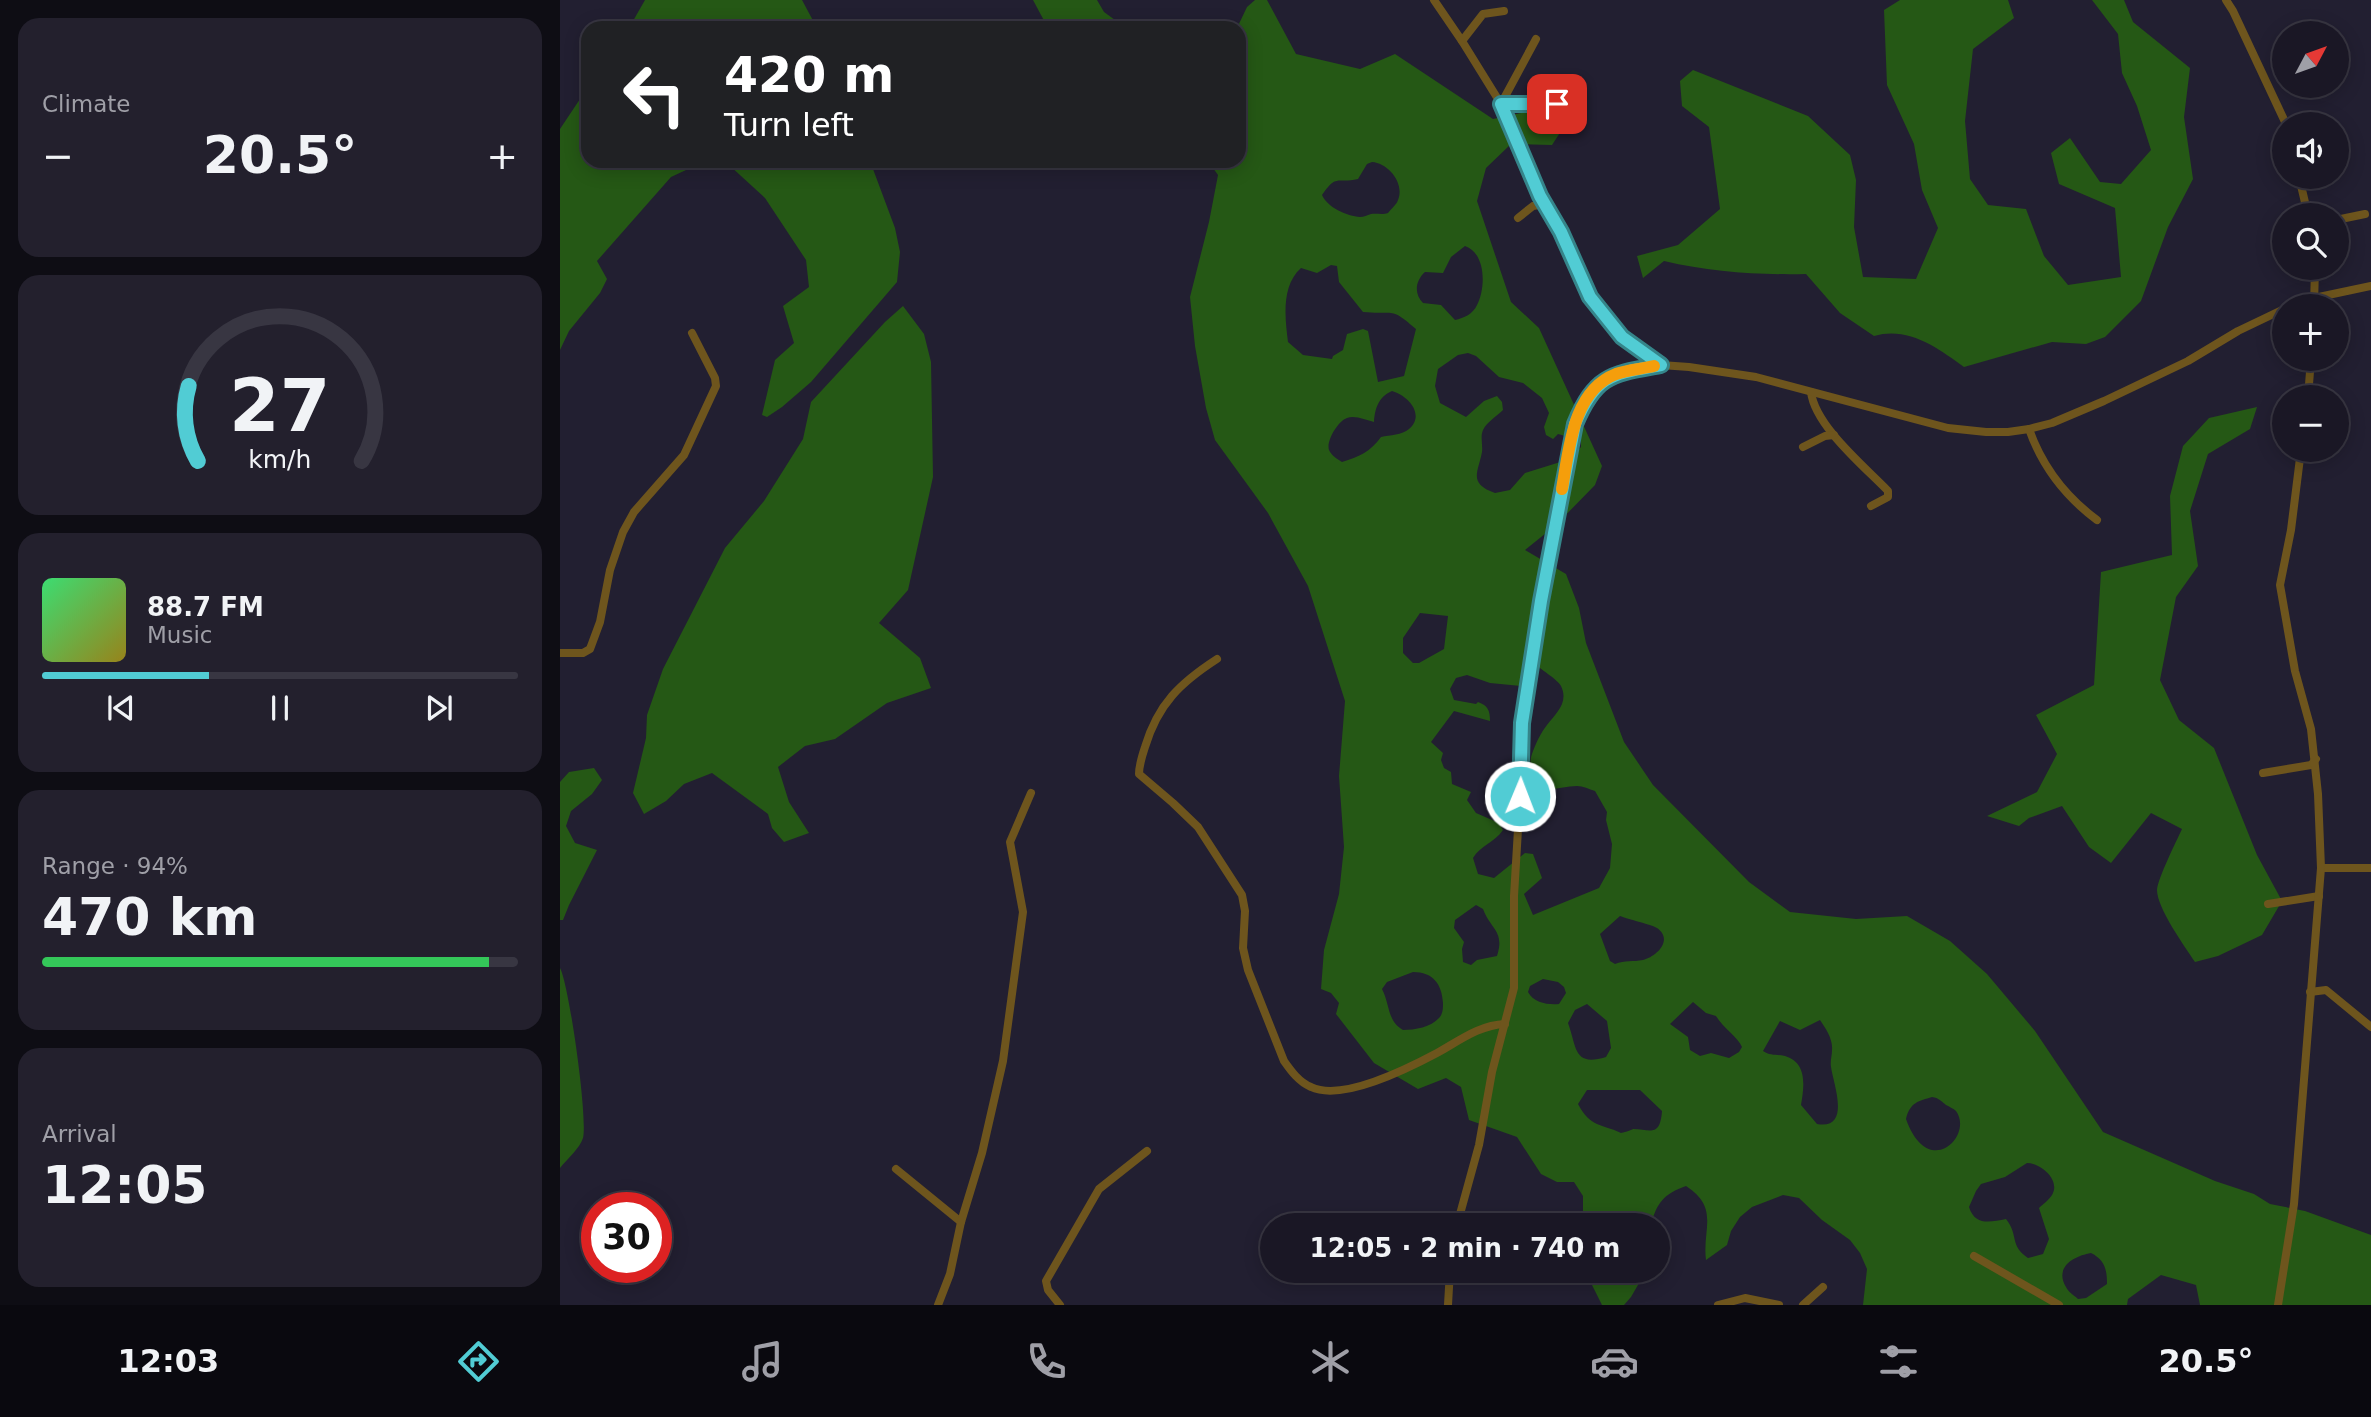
<!DOCTYPE html>
<html lang="en">
<head>
<meta charset="utf-8">
<style>
	body { margin:0; font-family:"DejaVu Sans",sans-serif; background:#23202d; color:#f1f3f6; height:100vh; display:flex; flex-direction:column; font-size:26px; white-space:nowrap }
	* { box-sizing:border-box; margin:0 }
	p { font-size:23px; color:#9f9fa7 }
	.icon { flex:none; width:38px; height:38px; fill:none; stroke:currentColor; stroke-width:2; stroke-linecap:round; stroke-linejoin:round }
	.map { position:relative; flex:1; overflow:hidden }
	.side { display:flex; flex-direction:column; gap:18px; padding:18px; background:#0e0d14; width:560px }
	.side>* { flex:none }
	.hud { position:absolute; left:21px; top:21px; width:665px; height:147px; border-radius:21px; box-shadow:0 4px 18px #0003,0 0 0 2px #383642; background:#202124; color:#fff; overflow:hidden }
	.needle { width:46px; rotate:49deg }
	.tools { position:absolute; left:1712px; top:21px; display:grid; gap:14px }
	.tools a { display:grid; place-items:center; width:77px; height:77px; border-radius:50%; background:#1a1725; box-shadow:0 4px 18px #0003,0 0 0 2px #383642; font-size:35px }
	.speed { position:absolute; left:21px; top:1192px; display:flex; gap:14px; font-size:35px; font-weight:700; text-align:center }
	.speed>* { display:grid; place-content:center; width:91px; height:91px; border-radius:50%; background:#1a1725; box-shadow:0 4px 18px #0003,0 0 0 2px #383642; line-height:1 }
	.speed .limit { border:10px solid #d22; background:#fff; color:#111 }
	.pin { position:absolute; display:grid; place-items:center; width:60px; height:60px; color:#fff; margin:-30px; border-radius:14px; box-shadow:0 4px 10px #0006 }
	.me { position:absolute; width:77px; margin:-38px; rotate:1deg; stroke-linejoin:round; filter:drop-shadow(0 0 5px #0008) }
	.turn { display:flex; align-items:center; gap:24px; height:147px; padding:0 28px; font-size:32px }
	.turn .icon { width:91px; height:91px; stroke-width:2.5 }
	.turn b { display:block; font-size:49px; line-height:60px }
	.big { font-size:52px; font-weight:800; line-height:1.1 }
	.side .widget { flex:1; display:flex; flex-direction:column; justify-content:center; gap:10px; min-width:0; padding:0 24px; border-radius:21px; background:#23202d }
	.side .dial { align-items:center; gap:0 }
	.dial svg { height:182px; overflow:visible; fill:none; stroke:#383642; stroke-width:7; stroke-linecap:round; text-anchor:middle }
	.dial text { fill:#f1f3f6; stroke:none }
	.song { display:flex; align-items:center; gap:21px }
	.cover { width:84px; height:84px; border-radius:10px; background:linear-gradient(135deg,hsl(140 70% 55%),hsl(50 70% 35%)) }
	.played { height:7px; border-radius:4px; background:linear-gradient(90deg,#51ccd4 35%,#383642 35%) }
	.keys { display:flex; justify-content:space-around; direction:ltr }
	.heat { display:flex; justify-content:space-between; align-items:center; font-size:38px; direction:ltr }
	.charge { height:10px; border-radius:5px; background:linear-gradient(90deg,#34c759 94%,#383642 0) }
	.trip { position:absolute; left:700px; top:1213px; width:410px; height:70px; border-radius:35px; background:#1a1725; box-shadow:0 4px 18px #0003,0 0 0 2px #383642; font-weight:800; line-height:70px; text-align:center }
	.tab-bar { display:flex; height:112px; justify-content:space-around; align-items:center; background:#0a090f; color:#9f9fa7 }
	.tab-bar .icon { width:49px; height:49px }
	.tab-bar .on { color:#51ccd4 }
	.tab-bar b { font-size:32px; color:#f1f3f6 }
	main { display:flex; flex:1; min-height:0 }
	.map>svg:first-child { display:block }
	.green { fill:#255815; fill-rule:evenodd }
	.lines { fill:none; stroke-linecap:round; stroke-linejoin:round }
	.street { stroke:#6e551d; stroke-width:8 }
	.route-casing { stroke:#35858a; stroke-width:18 }
	.route { stroke:#51ccd4; stroke-width:12 }
	.slow { stroke:#f59e0b; stroke-width:12 }
</style>
</head>
<body>
<main>
<section class="side">
<div class="widget"><p>Climate</p>
<div class="heat"><a>−</a><b class="big">20.5°</b><a>+</a></div>
</div>
<div class="widget dial"><svg viewBox="0 0 100 80">
<path d="M14 69A42 42 0 1 1 86 69"/>
<path d="M14 69A42 42 0 0 1 10 36" stroke="#51ccd4"/>
<text x="50" y="56" font-size="32" font-weight="700">27</text>
<text x="50" y="72" font-size="11">km/h</text>
</svg></div>
<div class="widget">
<div class="song"><i class="cover"></i><div><b>88.7 FM</b><p>Music</p></div></div>
<div class="played"></div>
<div class="keys"><svg class="icon" aria-label="previous" viewBox="0 0 24 24"><path d="M18 5L8 12l10 7zM5 5v14"/></svg><svg class="icon" aria-label="pause" viewBox="0 0 24 24"><path d="M8 5v14M16 5v14"/></svg><svg class="icon" aria-label="next" viewBox="0 0 24 24"><path d="M6 5l10 7-10 7zM19 5v14"/></svg></div>
</div>
<div class="widget"><p>Range · 94%</p><b class="big">470 km</b><div class="charge"></div></div>
<div class="widget"><p>Arrival</p><b class="big">12:05</b></div>
</section>
<div class="map">
<svg width="1811" height="1305" viewBox="0 0 1811 1305">
	<rect width="100%" height="100%" fill="#221f31"/>
	<!-- green -->
	<g class="green">
		<path d="M85,0H242L257,28H69Z"/>
		<path d="M473,0H537L544,12L566,28H488Z"/>
		<path d="M695,0H707L736,54L800,69L835,54L933,119L989,107L1005,125L992,145L951,144L926,168L917,201L951,302L979,328L1042,466L1035,485L996,525L965,550L1006,574L1019,608L1026,643L1064,742L1093,785L1189,882L1230,912L1296,919L1347,916L1390,941L1427,974L1475,1031L1543,1132L1655,1181L1694,1194L1710,1204L1745,1211L1811,1235V1305H1640L1636,1285L1601,1275L1568,1299L1567,1305H1303L1307,1269L1300,1253L1290,1240L1262,1220L1239,1198L1223,1195L1192,1207L1180,1217L1171,1231L1167,1245L1146,1260C1142,1229 1160,1208 1126,1186C1104,1194 1097,1202 1091,1225H1023V1196L1014,1182H997L981,1174L957,1137L909,1120L901,1087L886,1078L858,1089L814,1063L776,1014L779,1003L771,993L761,989L764,950L779,894L784,847L779,776L785,701L748,586L708,513L655,440L646,408L635,346L630,297L649,222L658,175L648,161H679V28H677L687,7ZM812,162C828,163 845,183 838,200C837,204 831,209 828,213C822,215 817,213 811,214C807,215 804,217 800,217C787,216 768,208 762,195C777,173 777,184 798,179L807,164ZM905,246C926,253 926,288 917,305C913,314 904,318 895,320L881,305L863,303C854,294 855,281 865,272L883,273L891,257ZM771,265L777,266L779,282L803,312C835,315 830,306 856,329L844,376L818,382L808,331L803,329L787,334L783,350L773,356L772,359L743,355L728,342C725,318 721,286 741,268L757,273ZM908,353L916,356L939,377L963,383L982,398L989,413L984,427L986,435L993,439L998,434L1005,436L1017,432L1021,438V447L1010,459L965,473L950,490L935,493C908,483 918,473 922,452C923,445 920,437 923,430C927,422 937,416 943,410L942,402L937,396L924,401L906,417L880,403L875,386L878,369L898,355ZM832,391C847,395 866,414 849,429C842,435 830,435 821,437C810,452 799,457 782,462C777,459 771,455 769,450C766,441 778,421 787,418C795,415 806,420 814,422C815,409 818,397 832,391ZM860,613L888,616L884,649L859,663H853L843,653V638ZM976,665C982,670 998,680 1001,686C1009,703 996,713 987,725C981,732 975,745 972,754C969,762 971,774 972,782C987,795 1000,786 1017,786C1023,786 1029,789 1035,791L1047,812L1046,820L1052,844L1050,868L1039,888L973,915L964,894L982,878L973,854L965,853L934,878L918,874L913,858C920,846 935,842 943,830L939,823L916,813L907,800L911,792L892,784L891,772L884,768L881,760L883,753L871,742L894,711L930,721C930,710 928,706 918,702L916,704L894,700L890,689L896,678L907,675L930,683L961,686ZM916,905L923,909C931,930 945,931 937,956L917,960L911,965L903,962L902,949L904,942L894,928L895,920ZM1060,916C1067,919 1093,925 1097,928C1114,940 1096,957 1083,960C1073,962 1065,960 1055,964L1050,961L1040,934ZM853,972C873,972 882,984 883,1003C883,1008 883,1014 879,1018C871,1027 855,1030 843,1030C827,1021 830,1004 822,989L827,982ZM983,979L998,982L1004,987L1006,993L999,1004C988,1005 974,1003 968,992L970,986ZM1133,1002L1146,1013L1156,1016C1163,1028 1178,1037 1182,1047L1179,1052L1169,1058L1151,1053L1140,1056L1130,1050L1128,1037L1110,1024ZM1027,1004L1047,1021L1051,1048L1046,1057C1013,1067 1017,1047 1008,1023L1015,1010ZM1260,1020C1266,1029 1273,1039 1272,1050C1272,1056 1270,1061 1271,1067C1273,1083 1292,1130 1257,1124L1241,1105C1244,1087 1248,1063 1225,1056C1216,1054 1210,1056 1203,1051L1220,1021L1240,1030ZM1027,1090H1080L1102,1111C1100,1138 1090,1129 1073,1129C1072,1130 1062,1133 1061,1133C1040,1123 1031,1128 1018,1104ZM1372,1097C1379,1098 1381,1101 1386,1105C1388,1106 1394,1109 1396,1111C1414,1136 1368,1181 1346,1119C1350,1102 1359,1101 1372,1097ZM1467,1163C1481,1163 1501,1180 1492,1195C1489,1200 1483,1204 1479,1208L1489,1239L1483,1254L1468,1258C1449,1245 1459,1235 1446,1219C1430,1222 1415,1226 1409,1207L1416,1191L1421,1184L1445,1177ZM1531,1253C1545,1260 1547,1270 1547,1284L1526,1298L1518,1299C1515,1296 1508,1292 1506,1287C1494,1267 1514,1256 1531,1253Z"/>
		<path d="M1340,0H1448L1454,18L1413,49L1405,121L1410,179L1428,205L1466,209L1484,256L1508,285L1561,277L1555,208L1499,184L1491,153L1510,138L1540,182L1561,184L1591,150L1577,106L1562,73L1558,34L1532,0H1564L1573,22L1630,68L1624,117L1633,179L1608,227L1581,301L1545,337L1526,344L1492,342L1404,367C1378,348 1348,326 1314,336L1280,313L1246,274C1198,275 1151,272 1104,261L1083,278L1077,256L1118,245L1160,209L1149,127L1122,106L1120,81L1133,70L1248,116L1290,155L1296,180L1294,227L1303,277L1356,279L1378,228L1362,190L1354,144L1327,85L1324,10Z"/>
		<path d="M28,87V161H310L335,228L340,252L337,282L251,382L222,407L207,417L202,415L215,360L234,343L223,306L249,287L246,260L205,198L169,165L139,164L111,177L37,261L47,279L40,293L9,331L0,350V129Z"/>
		<path d="M343,306L364,334L371,362L373,477L348,590L319,623L360,658L371,688L327,703L275,739L245,746L218,767L229,802L249,833L224,842L212,828L208,814L152,773L124,784L106,801L84,814L73,793L86,738L87,715L103,669L165,548L204,501L243,439L251,402L325,322Z"/>
		<path d="M1697,407L1690,429L1648,454L1630,511L1638,566L1616,597L1600,680L1619,720L1654,748L1697,855L1722,901L1702,935L1658,956L1635,962C1625,947 1597,908 1597,890C1598,878 1616,842 1622,829L1591,813L1551,863L1529,847L1502,806L1469,818L1459,826L1427,816L1477,792L1497,754L1476,715L1534,685L1541,572L1612,555L1610,496L1623,446L1649,418Z"/>
		<path d="M34,768L42,780L32,794L11,811L6,826L15,843L37,850L9,905L3,920H0V782L9,772Z"/>
		<path d="M0,968C9,984 28,1118 23,1138C20,1148 7,1159 0,1168Z"/>
		<path d="M1025,1271V1270L1086,1271L1071,1297L1064,1305H1042Z"/>
	</g>
	<g class="lines">
		<!-- street -->
		<g class="street">
			<path d="M874,0L902,41L941,104L980,196L1001,232L1030,297L1062,337L1101,365"/>
			<path d="M1666,0L1673,11L1726,124"/>
			<path d="M902,41L923,14L944,11"/>
			<path d="M941,104L976,39"/>
			<path d="M941,104H997L1001,96"/>
			<path d="M1739,177L1748,215"/>
			<path d="M958,218L973,206L984,204"/>
			<path d="M1776,220L1805,214"/>
			<path d="M1732,306L1754,298L1811,286"/>
			<path d="M1754,306L1755,268"/>
			<path d="M1251,392C1255,426 1305,467 1328,491V497L1311,506"/>
			<path d="M1748,397L1751,359"/>
			<path d="M1469,429C1482,466 1506,497 1537,520"/>
			<path d="M1243,447L1265,436L1274,435"/>
			<path d="M0,653H23L30,649L40,622L50,570L63,532L74,512L124,455L156,386L155,378L132,333"/>
			<path d="M657,659C620,683 598,704 585,747C582,756 579,765 579,774L613,803L638,827L682,895L685,911L683,948L688,970L724,1061C731,1071 739,1082 751,1087C782,1102 847,1069 877,1053C899,1041 919,1025 945,1024"/>
			<path d="M1703,773L1751,765L1756,759"/>
			<path d="M1761,868H1811"/>
			<path d="M1708,904L1759,896"/>
			<path d="M1750,992L1766,990L1811,1027"/>
			<path d="M336,1169L401,1222"/>
			<path d="M897,1225L919,1145L932,1072L954,988V896L960,796L961,730L981,601L1011,439L1022,407L1035,389L1050,377L1065,372L1101,365L1129,367L1196,377L1388,428L1426,432H1448L1469,429L1492,423L1544,401L1628,361L1678,331L1724,309"/>
			<path d="M1414,1256L1499,1305"/>
			<path d="M378,1305L390,1274L401,1222L422,1153L443,1061L463,912L450,842L471,793"/>
			<path d="M500,1305L488,1290L486,1281L539,1189L587,1151"/>
			<path d="M888,1305L890,1270"/>
			<path d="M1158,1305L1185,1298L1219,1305"/>
			<path d="M1243,1305L1263,1287"/>
			<path d="M1718,1305L1734,1204L1761,868L1758,794L1751,729L1735,671L1720,585L1731,530L1741,450"/>
		</g>
	</g>
	<g class="lines">
		<defs>
			<path id="route" d="M960,796L962,723L981,601L1015,424C1036,374 1052,374 1101,365L1062,337L1030,297L1001,232L980,196L941,104H997"/>
		</defs>
		<!-- route casing -->
		<use href="#route" class="route-casing"/>
		<!-- route -->
		<use href="#route" class="route"/>
		<!-- slow -->
		<path class="slow" d="M1002,489C1009,451 1012,391 1056,374C1068,370 1081,369 1094,366"/>
	</g>
</svg>
<div class="tools">
<a><svg class="needle" viewBox="-14 -14 28 28"><path d="M0-13l5 13h-10z" fill="#e53935"/><path d="M0 13l5-13h-10z" fill="#9f9fa7"/></svg></a>
<a><svg class="icon" aria-label="sound" viewBox="0 0 24 24"><path d="M4 9h4l5-4v14l-5-4H4zM17 9q2 3 0 6"/></svg></a>
<a><svg class="icon" aria-label="search" viewBox="0 0 24 24"><circle cx="10" cy="10" r="6"/><path d="M15 15l6 6"/></svg></a>
<a>+</a>
<a>−</a>
</div>
<div class="speed"><div class="limit">30</div></div>
<div class="pin" style="left:997px;top:104px;background:#d93025"><svg class="icon" aria-label="arrive" viewBox="0 0 24 24"><path d="M6 21V4h12l-3 4 3 4H6"/></svg></div>
<svg class="me" style="left:960px;top:796px" viewBox="-20 -20 40 40"><circle r="17" fill="#51ccd4" stroke="#fff" stroke-width="3"/><path d="M0-11L8 9 0 5-8 9z" fill="#fff"/></svg>
<div class="trip">12:05 · 2 min · 740 m</div>
<div class="hud">
<div class="turn"><svg class="icon" aria-label="left" viewBox="0 0 24 24"><path d="M17 20v-9H6M10 6l-5 5 5 5"/></svg><div><b>420 m</b>Turn left</div></div>
</div>
</div>
</main>
<nav class="tab-bar">
<b>12:03</b>
<svg class="icon on" aria-label="directions" viewBox="0 0 24 24"><path d="M12 3l9 9-9 9-9-9zM9 14v-3h6M13 9l2 2-2 2"/></svg>
<svg class="icon" aria-label="music" viewBox="0 0 24 24"><path d="M9 18V5l10-2v13"/><circle cx="6" cy="18" r="3"/><circle cx="16" cy="16" r="3"/></svg>
<svg class="icon" aria-label="phone" viewBox="0 0 24 24"><path d="M5 4h4l2 5-3 2q2 4 5 5l2-3 5 2v4C11 20 4 13 5 4z"/></svg>
<svg class="icon" aria-label="climate" viewBox="0 0 24 24"><path d="M12 3v18M4 7l16 10M4 17L20 7"/></svg>
<svg class="icon" aria-label="car" viewBox="0 0 24 24"><path d="M5 17H2v-5l4-1 3-4h7l3 4 3 1v5h-3M9 17h6M6 11h13"/><circle cx="7" cy="17" r="2"/><circle cx="17" cy="17" r="2"/></svg>
<svg class="icon" aria-label="filters" viewBox="0 0 24 24"><path d="M4 7h16M4 17h16"/><circle cx="9" cy="7" r="2"/><circle cx="15" cy="17" r="2"/></svg>
<b>20.5°</b>
</nav>
</body>
</html>
